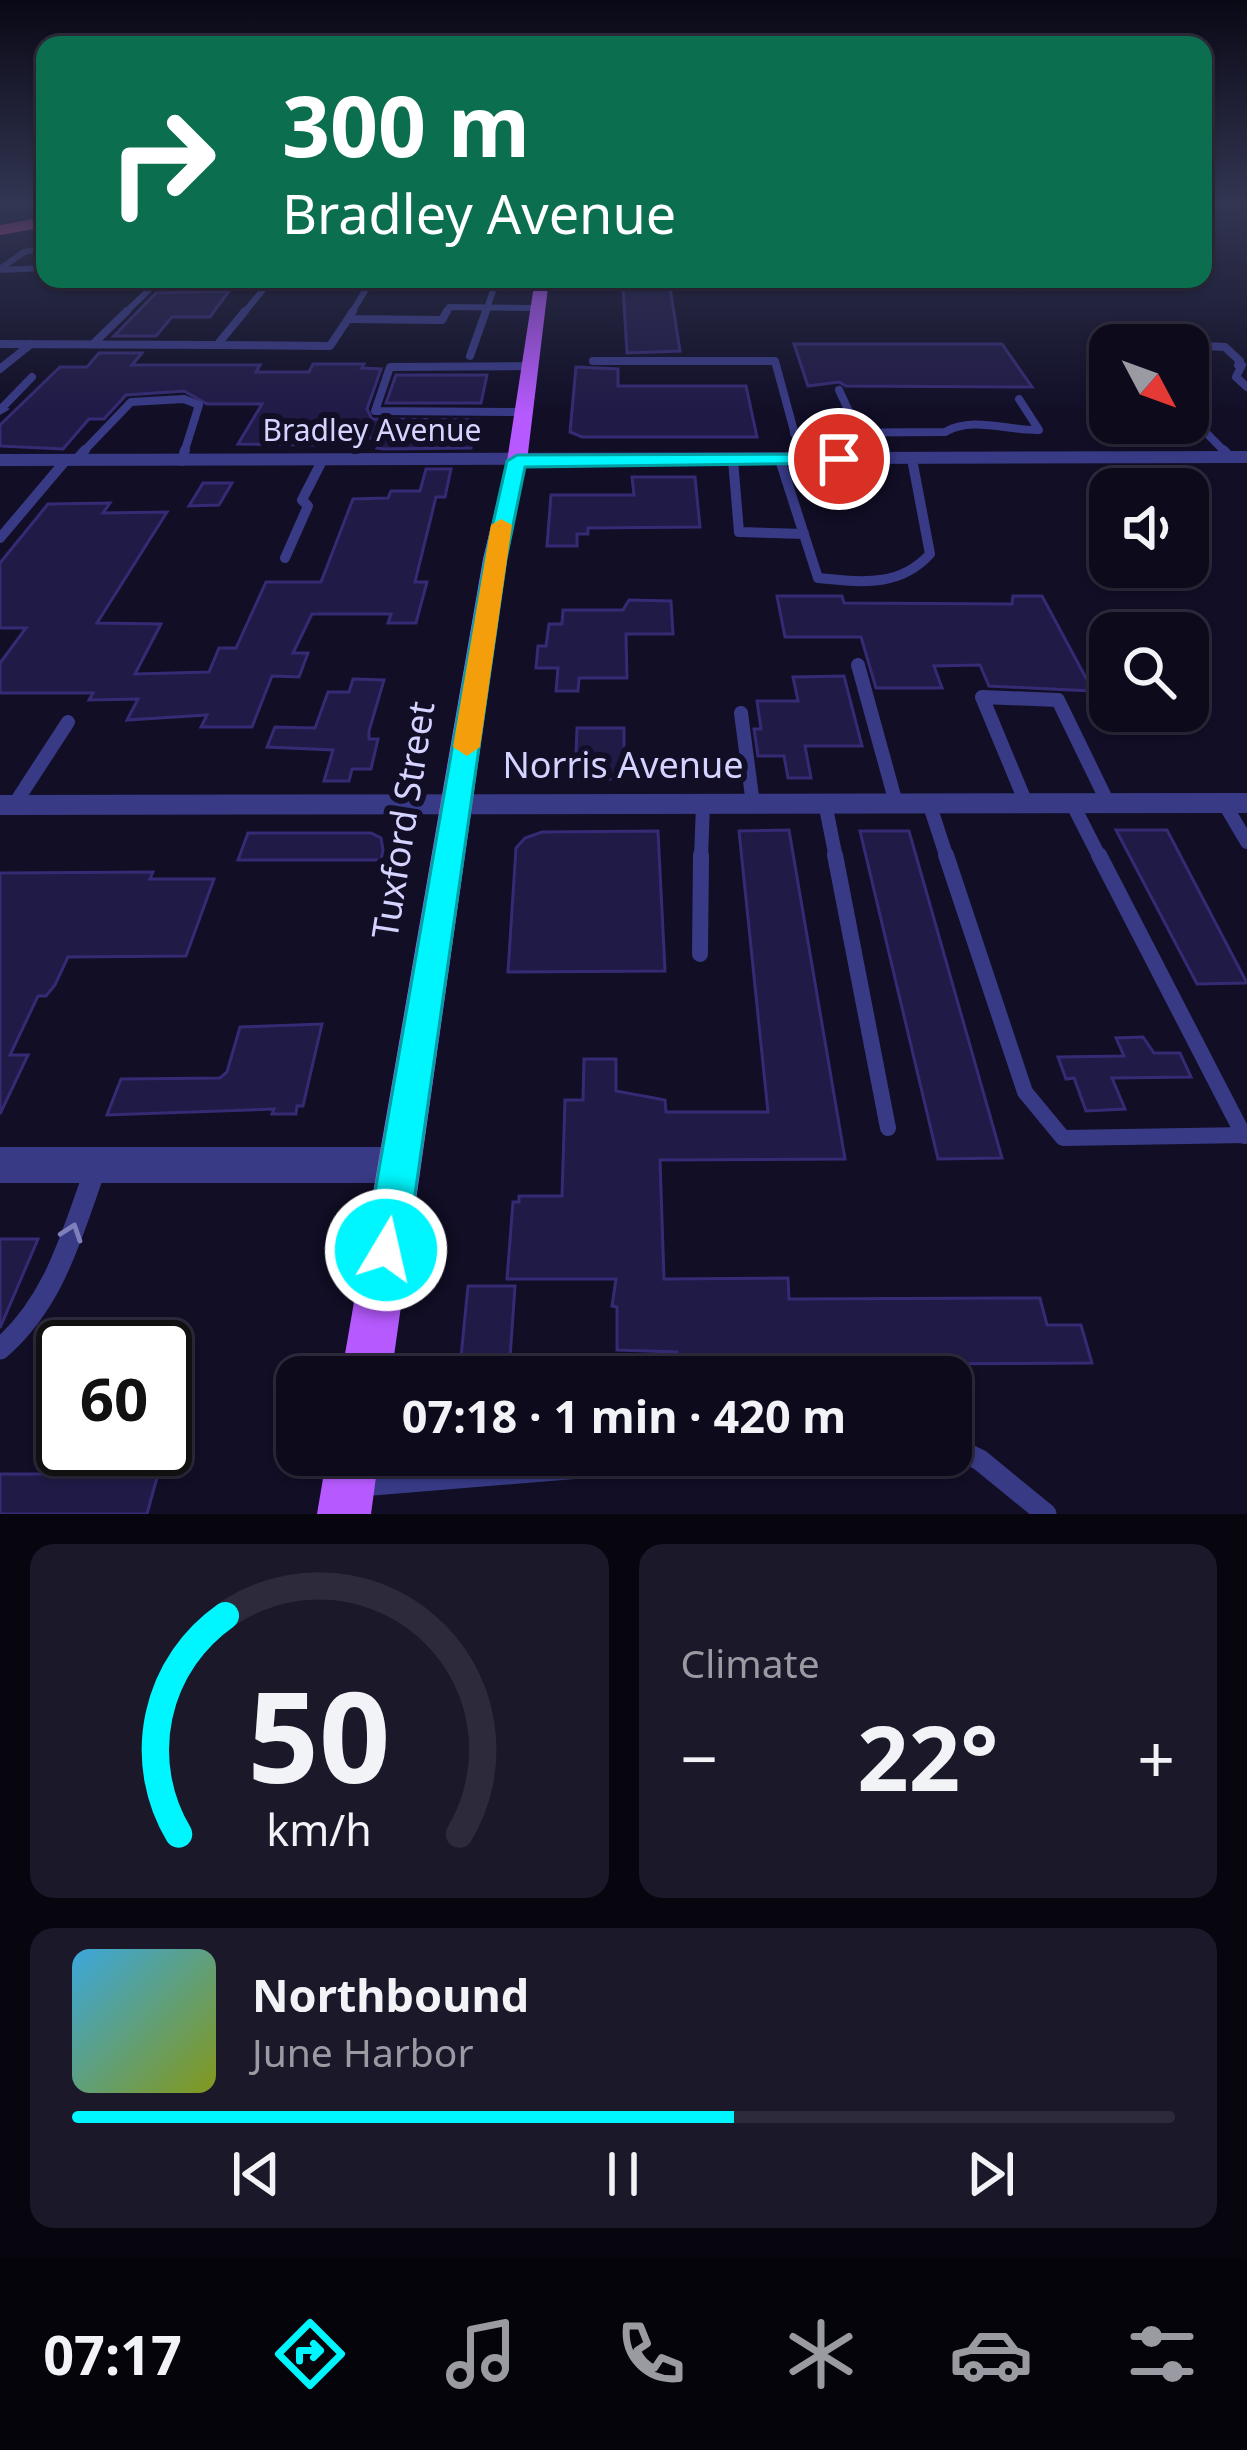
<!DOCTYPE html>
<html lang="en">
<head>
<meta charset="utf-8">
<style>
	body { margin:0; font-family:"Noto Sans",sans-serif; background:#1b1829; color:#f1f3f6; height:100vh; display:flex; flex-direction:column; font-size:45px; white-space:nowrap }
	* { box-sizing:border-box; margin:0 }
	p { font-size:39px; color:#9a9aa3 }
	.icon { flex:none; width:66px; height:66px; fill:none; stroke:currentColor; stroke-width:2; stroke-linecap:round; stroke-linejoin:round }
	.map { position:relative; height:1514px; overflow:hidden }
	.panel { display:flex; flex-direction:column; gap:30px; padding:30px; background:#07060f; flex:1 }
	.panel>* { flex:none }
	.hud { position:absolute; left:36px; top:36px; width:1176px; height:252px; border-radius:24px; box-shadow:0 3px 9px #0004,0 0 0 3px #2d2b3b; background:#0b6e4f; color:#fff; overflow:hidden }
	.needle { width:78px; rotate:131deg }
	.fabs { position:absolute; left:1089px; top:324px; display:grid; gap:24px }
	.fabs a { display:grid; place-items:center; width:120px; height:120px; border-radius:24px; background:#0d0a1c; box-shadow:0 3px 9px #0004,0 0 0 3px #2d2b3b; font-size:60px }
	.speed { position:absolute; left:36px; top:1320px; display:flex; gap:24px; font-size:60px; font-weight:700; text-align:center }
	.speed>* { display:grid; place-content:center; width:156px; height:156px; border-radius:50%; background:#0d0a1c; box-shadow:0 3px 9px #0004,0 0 0 3px #2d2b3b; line-height:1 }
	.speed .limit { border:6px solid #111; border-radius:18px; background:#fff; color:#111 }
	.pin { position:absolute; display:grid; place-items:center; width:102px; height:102px; color:#fff; margin:-51px; border:6px solid #fff; border-radius:50%; box-shadow:0 3px 12px #0007 }
	.me { position:absolute; width:132px; margin:-66px; rotate:9deg; stroke-linejoin:round; filter:drop-shadow(0 0 9px #0008) }
	.turn { display:flex; align-items:center; gap:42px; height:252px; padding:0 48px; font-size:54px }
	.turn .icon { width:156px; height:156px; stroke-width:2.5 }
	.turn b { display:block; font-size:84px; line-height:102px }
	.big { font-size:90px; font-weight:700; line-height:1.1 }
	.panel .widget { flex:1; display:flex; flex-direction:column; justify-content:center; gap:18px; min-width:0; padding:0 42px; border-radius:24px; background:#1b1829 }
	.panel .dial { align-items:center; gap:0 }
	.dial svg { height:312px; overflow:visible; fill:none; stroke:#2d2b3b; stroke-width:7; stroke-linecap:round; text-anchor:middle }
	.dial text { fill:#f1f3f6; stroke:none }
	.song { display:flex; align-items:center; gap:36px }
	.cover { width:144px; height:144px; border-radius:18px; background:linear-gradient(135deg,hsl(200 70% 55%),hsl(70 70% 35%)) }
	.played { height:12px; border-radius:6px; background:linear-gradient(90deg,#00f6fe 60%,#2d2b3b 60%) }
	.keys { display:flex; justify-content:space-around; direction:ltr }
	.heat { display:flex; justify-content:space-between; align-items:center; font-size:66px; direction:ltr }
	.panel .tiles { flex:1; display:grid; gap:30px; grid-template-columns:1fr 1fr }
	.widget:last-child { grid-column:span 2 }
	.trip { position:absolute; left:276px; top:1356px; width:696px; height:120px; border-radius:24px; background:#0d0a1c; box-shadow:0 3px 9px #0004,0 0 0 3px #2d2b3b; font-weight:700; line-height:120px; text-align:center }
	.dock { display:flex; height:192px; justify-content:space-around; align-items:center; background:#05040b; color:#9a9aa3 }
	.dock .icon { width:84px; height:84px }
	.dock .active { color:#00f6fe }
	.dock b { font-size:54px; color:#f1f3f6 }
	.map>svg:first-child { display:block }
	.building { fill:#201a47; stroke:#352b74; stroke-width:3 }
	.lines { fill:none; stroke-linecap:round; stroke-linejoin:round }
	.service-far5 { stroke:#383a86; stroke-width:6 }
	.service-far4 { stroke:#383a86; stroke-width:8 }
	.service-far3 { stroke:#383a86; stroke-width:10 }
	.service-far2 { stroke:#383a86; stroke-width:14 }
	.service-far1 { stroke:#383a86; stroke-width:16 }
	.service { stroke:#383a86; stroke-width:21 }
	.minor { fill:#383a86; fill-rule:evenodd }
	.primary { fill:#b65aff; fill-rule:evenodd }
	.motorway { fill:#ff4eaf; fill-rule:evenodd }
	.oneway { stroke:#7f7fbc }
	.route { fill:#00f6fe; stroke:#00a0a5; stroke-width:3 }
	.slow { fill:#f59e0b }
	.labels { text-anchor:middle; stroke-width:12; stroke-linejoin:round; paint-order:stroke }
	.far-street-label { font-size:30px; fill:#d5d3ff; stroke:#110e26 }
	.street-label { font-size:36px; fill:#d5d3ff; stroke:#110e26 }
</style>
</head>
<body>
<div class="map">
<svg width="1247" height="1514" viewBox="0 0 1247 1514">
	<rect width="100%" height="100%" fill="#110e26"/>
	<!-- building -->
	<g class="building">
		<path d="M623,287H670L680,351L627,353Z"/>
		<path d="M229,291L210,317H172L156,336H114L156,293Z"/>
		<path d="M794,344H1002L1032,387L846,386L839,382L808,386Z"/>
		<path d="M99,353H142L132,365H260L256,372H309L313,364H364L362,368L381,369L367,409L372,419L477,420L471,448L384,449L377,448L381,439L366,438H318L315,445L238,444L262,404H207L184,391L126,395L104,419H89L63,449L0,446V425L60,367H87Z"/>
		<path d="M576,367L618,369V386H746L757,437H582L570,432Z"/>
		<path d="M396,375H487L481,403H386Z"/>
		<path d="M426,469H451L445,497H436L415,582H427L416,623H388L391,614H312L293,653H308L299,677L272,676L252,727H201L207,715L127,720L138,699L89,700L93,693H0V663L26,628H0V563L48,504L110,503L103,513L167,512L97,623L161,624L135,674L209,672L219,648H236L266,582H321L353,499L388,498L391,491H420Z"/>
		<path d="M632,477H695L700,527L588,528V534H577V546H547L551,495H634Z"/>
		<path d="M203,483H232L219,505L189,506Z"/>
		<path d="M777,596H842L844,603L1012,604L1013,596H1042L1093,691L989,686L980,665L934,666L942,688H876L861,637H785Z"/>
		<path d="M629,600L671,601L673,634H626L627,678H579L578,691H556L558,668H536L538,646H546L549,624H562L563,610H623Z"/>
		<path d="M844,676L862,746H805L811,778H788L784,756H758L754,729H761L757,701H798L793,677Z"/>
		<path d="M353,679L384,680L369,731V739H378L371,769H352L349,781H324L333,750L267,747L275,727L315,728L328,692H349Z"/>
		<path d="M577,728H624V779H575Z"/>
		<path d="M789,830L845,1159L660,1160L664,1279L788,1278L789,1299L1040,1298L1047,1325H1081L1092,1363L899,1364L901,1377H678L677,1352L617,1350V1307L612,1306L616,1279H507L513,1202H519V1196H562L565,1100H583L584,1059H616V1091L665,1100L666,1112H768L739,831Z"/>
		<path d="M1116,830H1167L1247,983L1197,984Z"/>
		<path d="M658,831L665,971L508,972L516,848L525,838L542,832Z"/>
		<path d="M860,831H909L1002,1158L938,1159Z"/>
		<path d="M248,833H371L381,838L383,850L381,860H238Z"/>
		<path d="M153,872L150,879H214L186,956L68,957L55,985L46,996H38L10,1055H28L0,1114V873Z"/>
		<path d="M322,1024L303,1106H297L296,1114H272L274,1109L107,1115L121,1079L220,1078L227,1072L240,1027Z"/>
		<path d="M1143,1037L1154,1053H1180L1191,1077L1112,1078L1125,1109L1086,1111L1074,1078L1066,1079L1058,1057L1124,1056L1116,1038Z"/>
		<path d="M0,1239H38L0,1328Z"/>
		<path d="M468,1286H515L510,1358L517,1357L516,1377H459Z"/>
		<path d="M0,1474H158L147,1514H0Z"/>
	</g>
	<g class="lines">
		<!-- service-far5 -->
		<g class="service-far5">
			<path d="M0,269L24,252L45,248"/>
			<path d="M0,270L45,268"/>
			<path d="M152,286L364,279"/>
			<path d="M124,314L156,283"/>
			<path d="M243,314L272,279"/>
			<path d="M351,314L372,279"/>
			<path d="M445,314L449,307L536,308"/>
			<path d="M485,314L497,279"/>
		</g>
		<!-- service-far4 -->
		<g class="service-far4">
			<path d="M353,311L348,319L442,320L447,311"/>
			<path d="M0,344L217,345L245,311"/>
			<path d="M93,344L127,311"/>
			<path d="M217,345L330,346L348,319"/>
			<path d="M1144,345H1183"/>
			<path d="M1188,345L1225,347L1240,361L1238,365"/>
			<path d="M470,356L486,311"/>
			<path d="M593,361H775L800,453"/>
			<path d="M1242,365L1236,377L1247,387"/>
			<path d="M0,369L31,344"/>
			<path d="M839,390L859,433"/>
			<path d="M1188,390L1205,408L1188,414L1226,453"/>
			<path d="M1,409L32,377"/>
			<path d="M521,412L375,411L390,367L528,366"/>
			<path d="M794,433L945,432C972,416 1008,431 1039,430L1019,399"/>
			<path d="M82,453L131,402L184,399L199,405L184,453"/>
		</g>
		<!-- service-far3 -->
		<g class="service-far3">
			<path d="M799,450L802,460"/>
			<path d="M1223,450L1230,457"/>
			<path d="M76,460L85,450"/>
			<path d="M733,460L739,532L804,534"/>
			<path d="M780,460L818,578C861,582 899,588 930,554L912,459"/>
			<path d="M182,461L185,450"/>
			<path d="M0,538L66,460"/>
			<path d="M285,558L308,506L302,500L322,461"/>
		</g>
		<!-- service-far2 -->
		<g class="service-far2">
			<path d="M858,665L896,803"/>
			<path d="M741,713L753,804"/>
			<path d="M825,803L836,858"/>
			<path d="M929,803L947,858"/>
			<path d="M1026,803L982,697L1058,700L1108,803"/>
			<path d="M1072,803L1100,858"/>
			<path d="M1224,803L1247,842"/>
			<path d="M14,805L68,722"/>
			<path d="M701,858L703,804"/>
		</g>
		<!-- service-far1 -->
		<g class="service-far1">
			<path d="M835,855L888,1128"/>
			<path d="M946,855L1025,1092L1063,1138L1247,1135"/>
			<path d="M1099,855L1244,1136"/>
			<path d="M700,954L701,855"/>
		</g>
		<!-- service -->
		<g class="service">
			<path d="M0,1349C55,1301 71,1236 95,1170"/>
			<path d="M951,1446L980,1460L1046,1514"/>
			<path d="M361,1486L739,1455"/>
		</g>
		<!-- minor -->
		<g class="minor">
			<path d="M0,404L10,409L0,415Z"/>
			<path d="M1247,451V463L0,466V454Z"/>
			<path d="M1247,793V813L0,815V795Z"/>
			<path d="M0,1147H399L413,1152L418,1165L413,1178L399,1183H0Z"/>
		</g>
		<!-- primary -->
		<g class="primary">
			<path d="M535,279H549L527,461L507,559L391,1377H341L483,559L507,461Z"/>
			<path d="M327,1455H379L371,1514H317Z"/>
		</g>
		<!-- motorway -->
		<path class="motorway" d="M45,217V227L0,235V225Z"/>
	</g>
	<!-- one-way arrows -->
	<defs><path id="oneway-chevron" d="M-2-3.5L2.5 0L-2 3.5" fill="none" stroke-width="1.6" stroke-linecap="round" stroke-linejoin="round" transform="scale(3)"/></defs>
	<use class="oneway" href="#oneway-chevron" transform="translate(72 1232) rotate(-71)"/>
	<!-- sky -->
	<linearGradient id="sky" x2="0" y2="1"><stop stop-color="#090815"/><stop offset="0.49" stop-color="#323652"/><stop offset="1" stop-color="#323652" stop-opacity="0"/></linearGradient>
	<rect width="1247" height="415" fill="url(#sky)"/>
	<!-- route -->
	<path class="route" d="M839,454L845,455V463L525,467L506,559L407,1250L400,1264L386,1271L371,1264L365,1250L485,559L507,461L517,455Z"/>
	<!-- slow -->
	<path class="slow" d="M501,519L512,525L480,747L467,756L453,747L491,525Z"/>
	<g class="labels">
		<!-- far-street labels -->
		<g class="far-street-label">
			<text x="372" y="441">Bradley Avenue</text>
		</g>
		<!-- street labels -->
		<g class="street-label">
			<text x="623" y="778">Norris Avenue</text>
			<text transform="translate(403 820) rotate(-81)" y="13">Tuxford Street</text>
		</g>
	</g>
</svg>
<div class="fabs">
<a><svg class="needle" viewBox="-14 -14 28 28"><path d="M0-13l5 13h-10z" fill="#e53935"/><path d="M0 13l5-13h-10z" fill="#9a9aa3"/></svg></a>
<a><svg class="icon" aria-label="sound" viewBox="0 0 24 24"><path d="M4 9h4l5-4v14l-5-4H4zM17 9q2 3 0 6"/></svg></a>
<a><svg class="icon" aria-label="search" viewBox="0 0 24 24"><circle cx="10" cy="10" r="6"/><path d="M15 15l6 6"/></svg></a>
</div>
<div class="speed"><div class="limit">60</div></div>
<div class="pin" style="left:839px;top:459px;background:#d93025"><svg class="icon" aria-label="arrive" viewBox="0 0 24 24"><path d="M6 21V4h12l-3 4 3 4H6"/></svg></div>
<svg class="me" style="left:386px;top:1250px" viewBox="-20 -20 40 40"><circle r="17" fill="#00f6fe" stroke="#fff" stroke-width="3"/><path d="M0-11L8 9 0 5-8 9z" fill="#fff"/></svg>
<div class="trip">07:18 · 1 min · 420 m</div>
<div class="hud">
<div class="turn"><svg class="icon" aria-label="right" viewBox="0 0 24 24"><path d="M7 20v-9h11M14 6l5 5-5 5"/></svg><div><b>300 m</b>Bradley Avenue</div></div>
</div>
</div>
<section class="panel">
<div class="tiles">
<div class="widget dial"><svg viewBox="0 0 100 80">
<path d="M14 69A42 42 0 1 1 86 69"/>
<path d="M14 69A42 42 0 0 1 26 13" stroke="#00f6fe"/>
<text x="50" y="56" font-size="32" font-weight="700">50</text>
<text x="50" y="72" font-size="11">km/h</text>
</svg></div>
<div class="widget"><p>Climate</p>
<div class="heat"><a>−</a><b class="big">22°</b><a>+</a></div>
</div>
<div class="widget">
<div class="song"><i class="cover"></i><div><b>Northbound</b><p>June Harbor</p></div></div>
<div class="played"></div>
<div class="keys"><svg class="icon" aria-label="previous" viewBox="0 0 24 24"><path d="M18 5L8 12l10 7zM5 5v14"/></svg><svg class="icon" aria-label="pause" viewBox="0 0 24 24"><path d="M8 5v14M16 5v14"/></svg><svg class="icon" aria-label="next" viewBox="0 0 24 24"><path d="M6 5l10 7-10 7zM19 5v14"/></svg></div>
</div>
</div>
</section>
<nav class="dock">
<b>07:17</b>
<svg class="icon active" aria-label="directions" viewBox="0 0 24 24"><path d="M12 3l9 9-9 9-9-9zM9 14v-3h6M13 9l2 2-2 2"/></svg>
<svg class="icon" aria-label="music" viewBox="0 0 24 24"><path d="M9 18V5l10-2v13"/><circle cx="6" cy="18" r="3"/><circle cx="16" cy="16" r="3"/></svg>
<svg class="icon" aria-label="phone" viewBox="0 0 24 24"><path d="M5 4h4l2 5-3 2q2 4 5 5l2-3 5 2v4C11 20 4 13 5 4z"/></svg>
<svg class="icon" aria-label="climate" viewBox="0 0 24 24"><path d="M12 3v18M4 7l16 10M4 17L20 7"/></svg>
<svg class="icon" aria-label="car" viewBox="0 0 24 24"><path d="M5 17H2v-5l4-1 3-4h7l3 4 3 1v5h-3M9 17h6M6 11h13"/><circle cx="7" cy="17" r="2"/><circle cx="17" cy="17" r="2"/></svg>
<svg class="icon" aria-label="filters" viewBox="0 0 24 24"><path d="M4 7h16M4 17h16"/><circle cx="9" cy="7" r="2"/><circle cx="15" cy="17" r="2"/></svg>
</nav>
</body>
</html>
